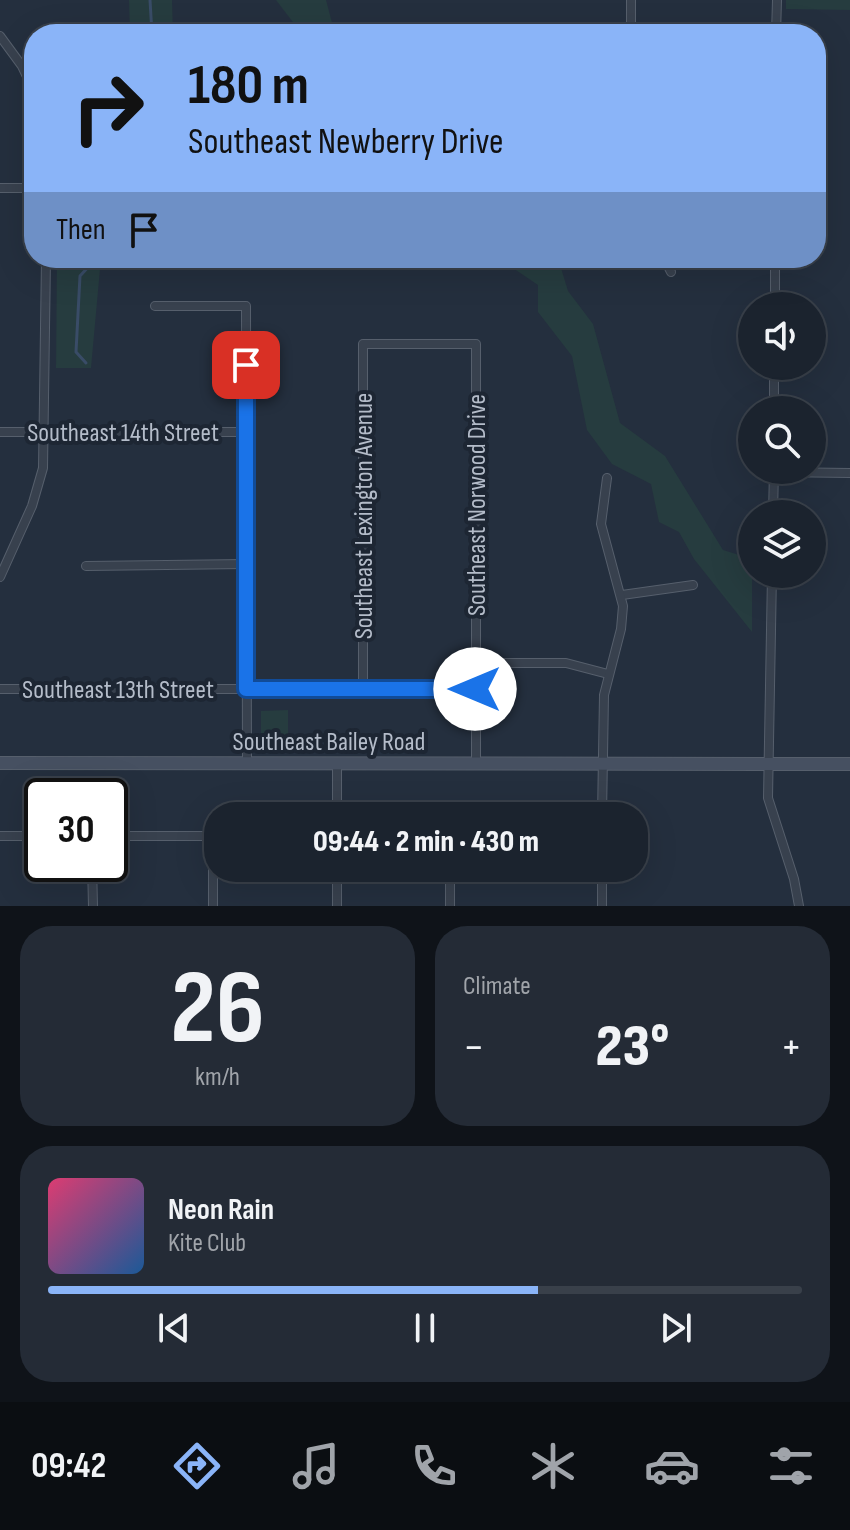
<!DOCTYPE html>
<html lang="en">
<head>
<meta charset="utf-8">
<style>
	body { margin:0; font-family:"Sofia Sans Condensed",sans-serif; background:#242b36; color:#f1f3f6; height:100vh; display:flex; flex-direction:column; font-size:30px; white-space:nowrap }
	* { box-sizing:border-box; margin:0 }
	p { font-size:26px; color:#a0a4aa }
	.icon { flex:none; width:44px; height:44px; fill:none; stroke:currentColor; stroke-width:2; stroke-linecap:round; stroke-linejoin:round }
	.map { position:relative; height:906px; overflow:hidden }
	.details { display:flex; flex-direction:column; gap:20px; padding:20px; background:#0f1319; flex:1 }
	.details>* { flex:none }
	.hud { position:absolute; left:24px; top:24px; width:802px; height:244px; border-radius:32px; box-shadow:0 8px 32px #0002,0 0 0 2px #39404a; background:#8ab4f8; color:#111; overflow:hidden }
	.fabs { position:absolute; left:738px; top:292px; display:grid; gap:16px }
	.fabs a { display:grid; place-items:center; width:88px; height:88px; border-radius:50%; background:#1b232e; box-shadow:0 8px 32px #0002,0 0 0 2px #39404a; font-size:40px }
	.speed { position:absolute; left:24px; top:778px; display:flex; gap:16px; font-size:40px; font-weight:700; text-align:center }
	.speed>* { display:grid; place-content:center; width:104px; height:104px; border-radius:50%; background:#1b232e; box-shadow:0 8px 32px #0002,0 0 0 2px #39404a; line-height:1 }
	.speed .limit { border:4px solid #111; border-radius:12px; background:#fff; color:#111 }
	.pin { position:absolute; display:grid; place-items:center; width:68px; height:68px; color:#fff; margin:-34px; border-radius:16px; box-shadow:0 4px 12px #0006 }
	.me { position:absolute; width:88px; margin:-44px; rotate:270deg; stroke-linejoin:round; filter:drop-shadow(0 0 6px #0008) }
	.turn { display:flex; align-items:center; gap:28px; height:168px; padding:0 32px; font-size:36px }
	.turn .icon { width:104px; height:104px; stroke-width:2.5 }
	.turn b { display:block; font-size:56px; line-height:68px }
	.then { display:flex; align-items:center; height:76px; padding:0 32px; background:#0003; gap:16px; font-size:30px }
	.big { font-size:60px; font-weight:800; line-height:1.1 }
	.details .widget { flex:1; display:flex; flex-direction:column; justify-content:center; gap:12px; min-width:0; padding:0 28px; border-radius:32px; background:#242b36 }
	.details .dial { align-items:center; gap:0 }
	.dial b { font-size:104px; line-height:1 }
	.song { display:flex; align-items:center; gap:24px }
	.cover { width:96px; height:96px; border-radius:12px; background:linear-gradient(135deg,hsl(340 70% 55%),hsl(210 70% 35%)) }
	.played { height:8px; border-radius:4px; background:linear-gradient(90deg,#8ab4f8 65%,#39404a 65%) }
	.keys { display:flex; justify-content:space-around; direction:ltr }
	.heat { display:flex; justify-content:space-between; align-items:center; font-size:44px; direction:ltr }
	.details .tiles { flex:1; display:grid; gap:20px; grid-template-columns:1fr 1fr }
	.widget:last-child { grid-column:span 2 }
	.trip { position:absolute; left:204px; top:802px; width:444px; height:80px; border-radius:32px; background:#1b232e; box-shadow:0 8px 32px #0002,0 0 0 2px #39404a; font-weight:800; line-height:80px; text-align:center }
	.tabs { display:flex; height:128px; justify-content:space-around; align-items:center; background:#0b0e12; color:#a0a4aa }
	.tabs .icon { width:56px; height:56px }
	.tabs .active { color:#8ab4f8 }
	.tabs b { font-size:36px; color:#f1f3f6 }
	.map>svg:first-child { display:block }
	.green { fill:#263c3f }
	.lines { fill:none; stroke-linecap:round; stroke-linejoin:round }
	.stream { stroke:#394c67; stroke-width:3 }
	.minor-casing { stroke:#565f6c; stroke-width:10 }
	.secondary-casing { stroke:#565f6c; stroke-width:14 }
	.minor { stroke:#38414e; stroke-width:8 }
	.secondary { stroke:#465061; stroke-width:12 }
	.route-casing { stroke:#114b97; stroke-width:20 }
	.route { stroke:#1a73e8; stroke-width:14 }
	.labels { text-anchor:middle; stroke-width:8; stroke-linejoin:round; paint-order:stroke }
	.street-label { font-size:26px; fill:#b4bcc9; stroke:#1d2633 }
</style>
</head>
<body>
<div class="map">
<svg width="850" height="906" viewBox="0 0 850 906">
	<rect width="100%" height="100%" fill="#242f3e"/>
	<!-- green -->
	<g class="green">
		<path d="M129,0H172L173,34H130Z"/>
		<path d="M276,0H326L335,34H302Z"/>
		<path d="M786,0H850V10L786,9Z"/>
		<path d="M57,258H101L91,368H56Z"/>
		<path d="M498,258H558L568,291L593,324L620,423L665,456L723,550L752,559V632L694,559L679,532L659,522L651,484L612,464L587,430L572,356L538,312V285Z"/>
		<path d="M288,710V740L261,741V711Z"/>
	</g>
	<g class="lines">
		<!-- stream -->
		<g class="stream">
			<path d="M150,0L152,34"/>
			<path d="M86,363L76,352L80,276L91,264"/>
		</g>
		<defs>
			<g id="minor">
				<path d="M631,34V0"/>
				<path d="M776,34L777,0"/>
				<path d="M0,36L22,66L34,91"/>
				<path d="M0,188H34"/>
				<path d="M664,258L671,272"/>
				<path d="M155,306H246L247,764"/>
				<path d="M775,306V258"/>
				<path d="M774,410V366"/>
				<path d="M0,432H246"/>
				<path d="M774,472L850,473"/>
				<path d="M773,514L774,470"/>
				<path d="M86,566L246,564"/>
				<path d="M772,574L768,798L794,879L799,906"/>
				<path d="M0,577L32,506L43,468L46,258"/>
				<path d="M622,595L693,585"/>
				<path d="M475,663H566L608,674"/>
				<path d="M0,689H475"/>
				<path d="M363,689V344H476V763"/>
				<path d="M337,763V816"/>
				<path d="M602,816L604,695L621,629L623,606L601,524L607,478"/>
				<path d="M0,836H42"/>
				<path d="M110,836H218"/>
				<path d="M213,836V906"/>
				<path d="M92,864L93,906"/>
				<path d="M337,868V906"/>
				<path d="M450,906V868"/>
				<path d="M602,906V868"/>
			</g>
			<path id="secondary" d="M0,763L850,764"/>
		</defs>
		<!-- minor casing -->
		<use href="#minor" class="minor-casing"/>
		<!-- secondary casing -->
		<use href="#secondary" class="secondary-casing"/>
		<!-- minor -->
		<use href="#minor" class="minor"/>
		<!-- secondary -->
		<use href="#secondary" class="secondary"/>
	</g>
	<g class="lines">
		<defs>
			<path id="route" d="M246,365V689H475"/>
		</defs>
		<!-- route casing -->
		<use href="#route" class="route-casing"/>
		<!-- route -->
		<use href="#route" class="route"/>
	</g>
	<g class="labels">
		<!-- street labels -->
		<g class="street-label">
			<text x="123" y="441">Southeast 14th Street</text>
			<text transform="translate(476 505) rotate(-90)" y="9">Southeast Norwood Drive</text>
			<text transform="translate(363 516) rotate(-90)" y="9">Southeast Lexington Avenue</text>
			<text x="118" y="698">Southeast 13th Street</text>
			<text x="329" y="750">Southeast Bailey Road</text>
		</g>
	</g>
</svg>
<div class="fabs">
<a><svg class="icon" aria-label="sound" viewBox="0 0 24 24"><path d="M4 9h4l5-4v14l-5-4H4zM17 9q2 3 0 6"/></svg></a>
<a><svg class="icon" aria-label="search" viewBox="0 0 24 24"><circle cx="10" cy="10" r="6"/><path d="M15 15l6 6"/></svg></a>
<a><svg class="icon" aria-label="layers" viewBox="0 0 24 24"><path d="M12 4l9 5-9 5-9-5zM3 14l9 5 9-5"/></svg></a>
</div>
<div class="speed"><div class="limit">30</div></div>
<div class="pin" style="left:246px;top:365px;background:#d93025"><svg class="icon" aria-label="arrive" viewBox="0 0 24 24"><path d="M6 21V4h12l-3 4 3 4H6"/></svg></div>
<svg class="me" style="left:475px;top:689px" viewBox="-20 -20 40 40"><circle r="19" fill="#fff"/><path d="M0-13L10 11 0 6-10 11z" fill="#1a73e8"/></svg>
<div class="trip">09:44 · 2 min · 430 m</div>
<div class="hud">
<div class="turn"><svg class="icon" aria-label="right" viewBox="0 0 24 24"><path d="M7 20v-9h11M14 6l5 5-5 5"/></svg><div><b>180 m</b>Southeast Newberry Drive</div></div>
<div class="then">Then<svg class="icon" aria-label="arrive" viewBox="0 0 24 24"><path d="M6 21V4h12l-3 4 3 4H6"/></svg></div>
</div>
</div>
<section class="details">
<div class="tiles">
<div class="widget dial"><b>26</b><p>km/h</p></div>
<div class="widget"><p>Climate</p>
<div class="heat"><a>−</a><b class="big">23°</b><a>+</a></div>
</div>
<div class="widget">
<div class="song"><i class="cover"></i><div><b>Neon Rain</b><p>Kite Club</p></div></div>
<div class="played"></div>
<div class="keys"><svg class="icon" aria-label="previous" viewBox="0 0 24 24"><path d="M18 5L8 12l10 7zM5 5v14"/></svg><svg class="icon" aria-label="pause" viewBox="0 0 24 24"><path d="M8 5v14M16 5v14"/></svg><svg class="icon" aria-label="next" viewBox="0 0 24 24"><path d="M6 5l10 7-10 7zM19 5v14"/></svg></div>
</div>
</div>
</section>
<nav class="tabs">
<b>09:42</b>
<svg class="icon active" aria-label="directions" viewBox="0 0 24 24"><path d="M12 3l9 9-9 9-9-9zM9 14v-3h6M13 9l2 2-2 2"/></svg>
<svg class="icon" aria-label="music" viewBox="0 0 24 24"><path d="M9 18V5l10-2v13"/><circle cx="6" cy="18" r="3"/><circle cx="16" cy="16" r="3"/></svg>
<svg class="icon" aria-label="phone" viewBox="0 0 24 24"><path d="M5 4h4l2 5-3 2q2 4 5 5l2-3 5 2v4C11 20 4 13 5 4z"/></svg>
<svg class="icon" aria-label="climate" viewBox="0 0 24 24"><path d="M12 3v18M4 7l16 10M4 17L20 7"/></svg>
<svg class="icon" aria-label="car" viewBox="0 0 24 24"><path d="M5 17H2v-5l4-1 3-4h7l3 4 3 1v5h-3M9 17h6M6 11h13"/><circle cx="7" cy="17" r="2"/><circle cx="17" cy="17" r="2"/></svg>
<svg class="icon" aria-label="filters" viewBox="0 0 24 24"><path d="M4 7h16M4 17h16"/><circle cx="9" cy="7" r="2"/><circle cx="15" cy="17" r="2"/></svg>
</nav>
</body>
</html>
